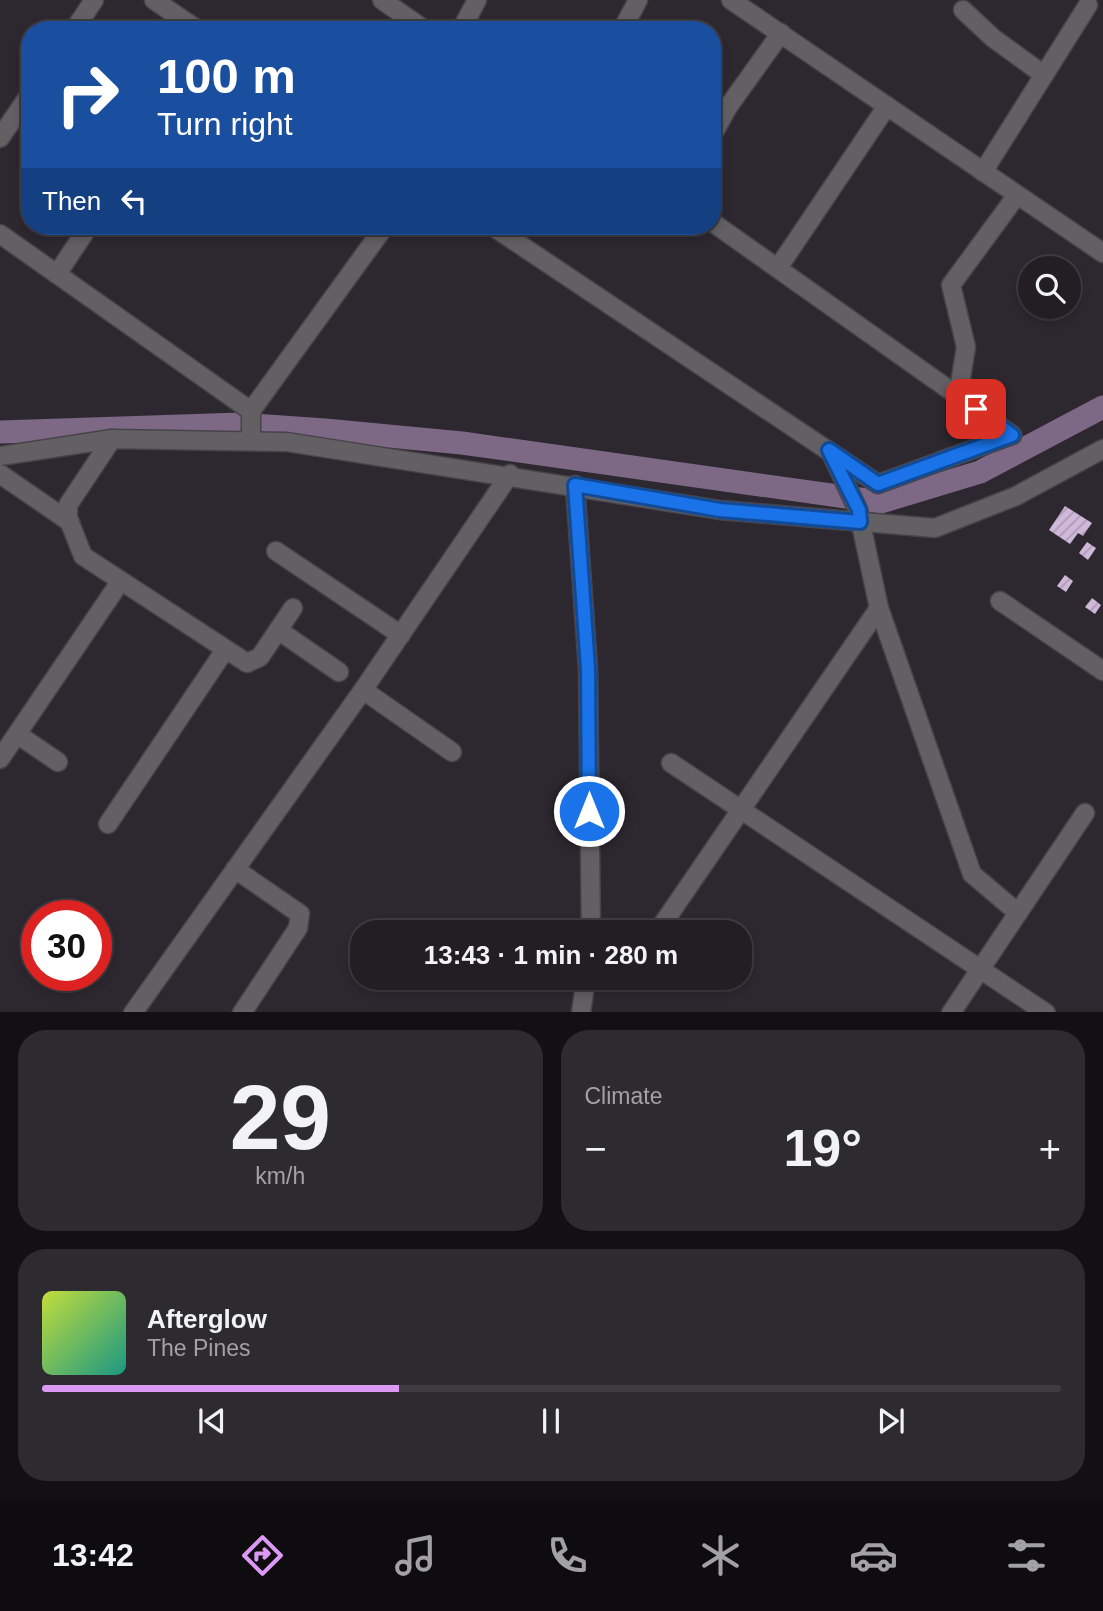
<!DOCTYPE html>
<html lang="en">
<head>
<meta charset="utf-8">
<style>
	body { margin:0; font-family:Helvetica,sans-serif; background:#2e2b30; color:#f1f3f6; height:100vh; display:flex; flex-direction:column; font-size:26px; white-space:nowrap }
	* { box-sizing:border-box; margin:0 }
	p { font-size:23px; color:#a2a2a6 }
	.icon { flex:none; width:38px; height:38px; fill:none; stroke:currentColor; stroke-width:2; stroke-linecap:round; stroke-linejoin:round }
	.map { position:relative; height:1012px; overflow:hidden }
	.side { display:flex; flex-direction:column; gap:18px; padding:18px; background:#131013; flex:1 }
	.side>* { flex:none }
	.top-card { position:absolute; left:21px; top:21px; width:700px; height:214px; border-radius:28px; box-shadow:0 4px 10px #0003,0 0 0 2px #3f3c41; background:#1a4fa0; color:#fff; overflow:hidden }
	.buttons { position:absolute; left:1018px; top:256px; display:grid; gap:14px }
	.buttons a { display:grid; place-items:center; width:63px; height:63px; border-radius:50%; background:#221e23; box-shadow:0 4px 10px #0003,0 0 0 2px #3f3c41; font-size:35px }
	.speed { position:absolute; left:21px; top:900px; display:flex; gap:14px; font-size:35px; font-weight:700; text-align:center }
	.speed>* { display:grid; place-content:center; width:91px; height:91px; border-radius:50%; background:#221e23; box-shadow:0 4px 10px #0003,0 0 0 2px #3f3c41; line-height:1 }
	.speed .limit { border:10px solid #d22; background:#fff; color:#111 }
	.pin { position:absolute; display:grid; place-items:center; width:60px; height:60px; color:#fff; margin:-30px; border-radius:14px; box-shadow:0 4px 10px #0006 }
	.me { position:absolute; width:77px; margin:-38px; rotate:0deg; stroke-linejoin:round; filter:drop-shadow(0 0 5px #0008) }
	.turn { display:flex; align-items:center; gap:24px; height:147px; padding:0 21px; font-size:32px }
	.turn .icon { width:91px; height:91px; stroke-width:2.5 }
	.turn b { display:block; font-size:49px; line-height:60px }
	.then { display:flex; align-items:center; height:66px; padding:0 21px; background:#0003; gap:14px; font-size:26px }
	.big { font-size:52px; font-weight:700; line-height:1.1 }
	.side .card { flex:1; display:flex; flex-direction:column; justify-content:center; gap:10px; min-width:0; padding:0 24px; border-radius:28px; background:#2e2b30 }
	.side .dial { align-items:center; gap:0 }
	.dial b { font-size:91px; line-height:1 }
	.song { display:flex; align-items:center; gap:21px }
	.cover { width:84px; height:84px; border-radius:10px; background:linear-gradient(135deg,hsl(70 70% 55%),hsl(170 70% 35%)) }
	.played { height:7px; border-radius:4px; background:linear-gradient(90deg,#db99f5 35%,#3f3c41 35%) }
	.keys { display:flex; justify-content:space-around; direction:ltr }
	.heat { display:flex; justify-content:space-between; align-items:center; font-size:38px; direction:ltr }
	.side .tiles { flex:1; display:grid; gap:18px; grid-template-columns:1fr 1fr }
	.card:last-child { grid-column:span 2 }
	.trip { position:absolute; left:350px; top:920px; width:402px; height:70px; border-radius:28px; background:#221e23; box-shadow:0 4px 10px #0003,0 0 0 2px #3f3c41; font-weight:700; line-height:70px; text-align:center }
	.menu { display:flex; height:112px; justify-content:space-around; align-items:center; background:#0e0c0e; color:#a2a2a6 }
	.menu .icon { width:49px; height:49px }
	.menu .on { color:#db99f5 }
	.menu b { font-size:32px; color:#f1f3f6 }
	.map>svg:first-child { display:block }
	.lines { fill:none; stroke-linecap:round; stroke-linejoin:round }
	.canal { stroke:#7d6886; stroke-width:23 }
	.building { fill:url(#building-hatch) }
	.minor-casing { stroke:#474349; stroke-width:21 }
	.minor { stroke:#636064; stroke-width:18 }
	.route-casing { stroke:#114b97; stroke-width:18 }
	.route { stroke:#1a73e8; stroke-width:12 }
</style>
</head>
<body>
<div class="map">
<svg width="1103" height="1013" viewBox="0 0 1103 1013">
	<defs>
		<pattern id="building-hatch" width="6" height="6" patternUnits="userSpaceOnUse" patternTransform="scale(1.75)"><rect width="6" height="6" fill="#cfb8d9"/><path d="M-1 1l2-2M0 6l6-6M5 7l2-2" fill="none" stroke="#ad9bb4"/></pattern>
	</defs>
	<rect width="100%" height="100%" fill="#2d282f"/>
	<g class="lines">
		<!-- canal -->
		<path class="canal" d="M0,432L241,424L325,430L462,443L881,502L980,472L1103,407"/>
	</g>
	<!-- building -->
	<g class="building">
		<path d="M1065,506L1092,523L1083,536L1078,533L1070,544L1049,530Z"/>
		<path d="M1087,542L1096,548L1088,560L1079,553Z"/>
		<path d="M1065,575L1073,581L1066,592L1057,586Z"/>
		<path d="M1092,598L1101,605L1095,614L1085,607Z"/>
	</g>
	<g class="lines">
		<defs>
			<g id="minor">
				<path d="M154,0L198,30"/>
				<path d="M382,0L425,30"/>
				<path d="M731,0L1103,253"/>
				<path d="M963,10L993,38L1044,75"/>
				<path d="M74,30L94,0"/>
				<path d="M461,30L477,0"/>
				<path d="M622,30L638,0"/>
				<path d="M712,136L728,107L781,33"/>
				<path d="M0,138L30,94"/>
				<path d="M983,172L1088,5"/>
				<path d="M712,222L958,396"/>
				<path d="M492,226L878,484L1012,435"/>
				<path d="M0,234L251,411"/>
				<path d="M778,268L887,106"/>
				<path d="M57,274L89,226"/>
				<path d="M1012,435L958,396L966,347L951,285L1017,195"/>
				<path d="M112,439L68,505V518L83,556L247,663L260,657L293,608"/>
				<path d="M251,439V411L385,226"/>
				<path d="M831,453L858,510L879,608L972,874L1018,913"/>
				<path d="M0,456L112,439L287,442L720,510L935,528L1016,496L1103,449"/>
				<path d="M0,474L70,522"/>
				<path d="M575,485L588,668L591,933"/>
				<path d="M276,551L401,635"/>
				<path d="M1000,601L1103,671"/>
				<path d="M278,630L339,672"/>
				<path d="M363,690L452,752"/>
				<path d="M17,734L58,762"/>
				<path d="M0,759L120,582"/>
				<path d="M671,763L1046,1013"/>
				<path d="M108,824L225,650"/>
				<path d="M235,869L300,914L298,928L242,1013"/>
				<path d="M660,928L879,608"/>
				<path d="M133,1013L363,690L510,474"/>
				<path d="M581,1013L586,978"/>
				<path d="M951,1013L1085,813"/>
			</g>
		</defs>
		<!-- minor casing -->
		<use href="#minor" class="minor-casing"/>
		<!-- minor -->
		<use href="#minor" class="minor"/>
	</g>
	<g class="lines">
		<defs>
			<path id="route" d="M589,811L588,668L575,485L720,510L860,522L859,510L829,450L878,484L1012,435L976,409"/>
		</defs>
		<!-- route casing -->
		<use href="#route" class="route-casing"/>
		<!-- route -->
		<use href="#route" class="route"/>
	</g>
</svg>
<div class="buttons">
<a><svg class="icon" aria-label="search" viewBox="0 0 24 24"><circle cx="10" cy="10" r="6"/><path d="M15 15l6 6"/></svg></a>
</div>
<div class="speed"><div class="limit">30</div></div>
<div class="pin" style="left:976px;top:409px;background:#d93025"><svg class="icon" aria-label="arrive" viewBox="0 0 24 24"><path d="M6 21V4h12l-3 4 3 4H6"/></svg></div>
<svg class="me" style="left:589px;top:811px" viewBox="-20 -20 40 40"><circle r="17" fill="#1a73e8" stroke="#fff" stroke-width="3"/><path d="M0-11L8 9 0 5-8 9z" fill="#fff"/></svg>
<div class="trip">13:43 · 1 min · 280 m</div>
<div class="top-card">
<div class="turn"><svg class="icon" aria-label="right" viewBox="0 0 24 24"><path d="M7 20v-9h11M14 6l5 5-5 5"/></svg><div><b>100 m</b>Turn right</div></div>
<div class="then">Then<svg class="icon" aria-label="left" viewBox="0 0 24 24"><path d="M17 20v-9H6M10 6l-5 5 5 5"/></svg></div>
</div>
</div>
<section class="side">
<div class="tiles">
<div class="card dial"><b>29</b><p>km/h</p></div>
<div class="card"><p>Climate</p>
<div class="heat"><a>−</a><b class="big">19°</b><a>+</a></div>
</div>
<div class="card">
<div class="song"><i class="cover"></i><div><b>Afterglow</b><p>The Pines</p></div></div>
<div class="played"></div>
<div class="keys"><svg class="icon" aria-label="previous" viewBox="0 0 24 24"><path d="M18 5L8 12l10 7zM5 5v14"/></svg><svg class="icon" aria-label="pause" viewBox="0 0 24 24"><path d="M8 5v14M16 5v14"/></svg><svg class="icon" aria-label="next" viewBox="0 0 24 24"><path d="M6 5l10 7-10 7zM19 5v14"/></svg></div>
</div>
</div>
</section>
<nav class="menu">
<b>13:42</b>
<svg class="icon on" aria-label="directions" viewBox="0 0 24 24"><path d="M12 3l9 9-9 9-9-9zM9 14v-3h6M13 9l2 2-2 2"/></svg>
<svg class="icon" aria-label="music" viewBox="0 0 24 24"><path d="M9 18V5l10-2v13"/><circle cx="6" cy="18" r="3"/><circle cx="16" cy="16" r="3"/></svg>
<svg class="icon" aria-label="phone" viewBox="0 0 24 24"><path d="M5 4h4l2 5-3 2q2 4 5 5l2-3 5 2v4C11 20 4 13 5 4z"/></svg>
<svg class="icon" aria-label="climate" viewBox="0 0 24 24"><path d="M12 3v18M4 7l16 10M4 17L20 7"/></svg>
<svg class="icon" aria-label="car" viewBox="0 0 24 24"><path d="M5 17H2v-5l4-1 3-4h7l3 4 3 1v5h-3M9 17h6M6 11h13"/><circle cx="7" cy="17" r="2"/><circle cx="17" cy="17" r="2"/></svg>
<svg class="icon" aria-label="filters" viewBox="0 0 24 24"><path d="M4 7h16M4 17h16"/><circle cx="9" cy="7" r="2"/><circle cx="15" cy="17" r="2"/></svg>
</nav>
</body>
</html>
